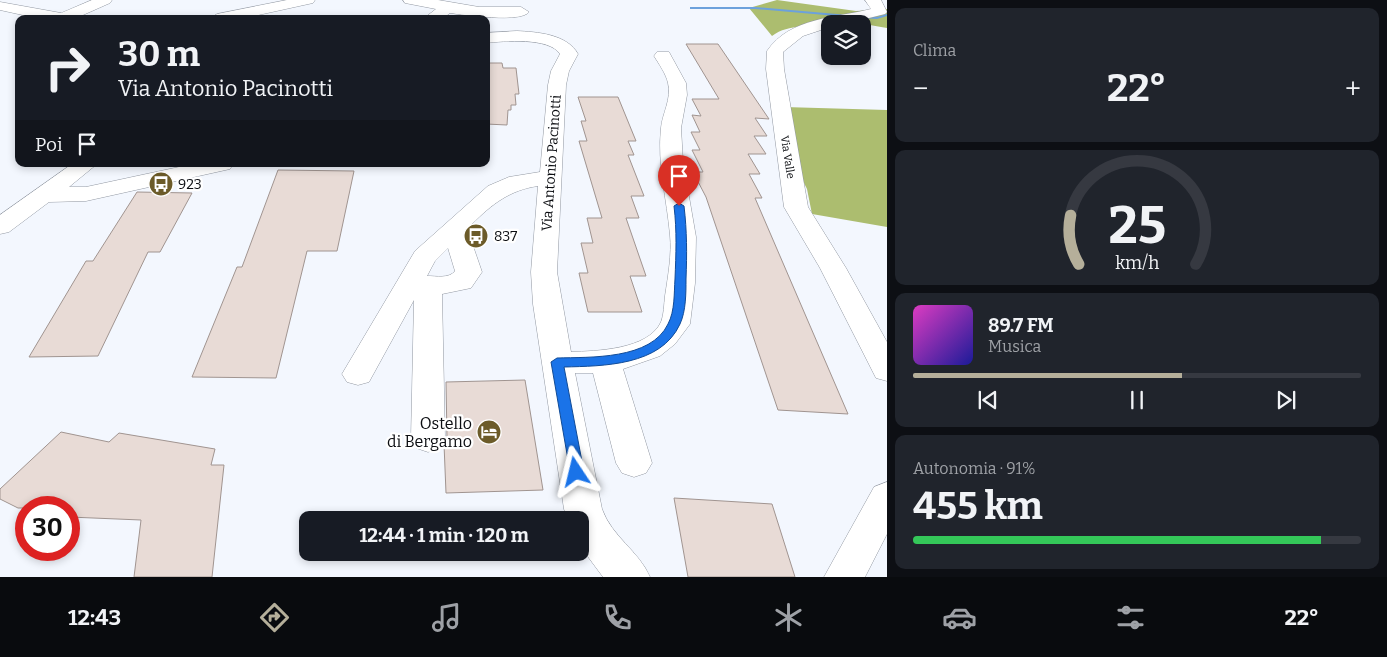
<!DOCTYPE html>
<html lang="it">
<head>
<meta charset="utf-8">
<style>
	body { margin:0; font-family:Bitter,serif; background:#20242c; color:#f1f3f6; height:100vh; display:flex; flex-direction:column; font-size:19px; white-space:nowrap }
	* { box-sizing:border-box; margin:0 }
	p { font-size:16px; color:#9ea1a6 }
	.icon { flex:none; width:28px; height:28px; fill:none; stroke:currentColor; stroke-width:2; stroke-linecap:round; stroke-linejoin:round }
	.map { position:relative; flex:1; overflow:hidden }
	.sheet { display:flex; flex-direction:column; gap:8px; padding:8px; background:#0d0f14; width:500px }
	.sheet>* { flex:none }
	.top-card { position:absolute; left:15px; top:15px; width:475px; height:152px; border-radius:10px; box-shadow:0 2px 8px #0003; background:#171b24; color:#f1f3f6; overflow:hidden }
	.fabs { position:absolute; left:821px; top:15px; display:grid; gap:10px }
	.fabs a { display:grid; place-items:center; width:50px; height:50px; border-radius:10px; background:#171b24; box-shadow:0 2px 8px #0003; font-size:25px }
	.speed { position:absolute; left:15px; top:496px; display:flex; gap:10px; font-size:25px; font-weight:700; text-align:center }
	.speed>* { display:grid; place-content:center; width:65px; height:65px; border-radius:50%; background:#171b24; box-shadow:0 2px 8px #0003; line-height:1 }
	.speed .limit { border:8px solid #d22; background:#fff; color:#111 }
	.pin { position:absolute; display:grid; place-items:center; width:42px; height:42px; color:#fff; margin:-51px -21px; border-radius:50% 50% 50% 0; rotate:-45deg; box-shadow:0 0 5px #0007 }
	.pin .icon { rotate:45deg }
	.me { position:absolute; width:55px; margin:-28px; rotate:350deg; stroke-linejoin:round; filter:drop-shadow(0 0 4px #0008) }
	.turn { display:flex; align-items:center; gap:18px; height:105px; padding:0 20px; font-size:22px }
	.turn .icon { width:65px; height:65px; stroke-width:2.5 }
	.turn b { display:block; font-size:35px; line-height:42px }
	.then { display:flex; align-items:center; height:48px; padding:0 20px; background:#0003; gap:10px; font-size:19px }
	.big { font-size:38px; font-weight:700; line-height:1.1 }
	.sheet .widget { flex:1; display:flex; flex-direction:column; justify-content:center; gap:8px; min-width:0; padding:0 18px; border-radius:10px; background:#20242c }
	.sheet .dial { align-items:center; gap:0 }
	.dial svg { height:130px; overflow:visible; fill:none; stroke:#363941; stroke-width:7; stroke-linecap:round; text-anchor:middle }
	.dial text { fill:#f1f3f6; stroke:none }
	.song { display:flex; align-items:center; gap:15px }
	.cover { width:60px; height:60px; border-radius:8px; background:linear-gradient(135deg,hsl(310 70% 55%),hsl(240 70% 35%)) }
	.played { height:5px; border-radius:2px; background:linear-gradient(90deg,#b5af9a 60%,#363941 60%) }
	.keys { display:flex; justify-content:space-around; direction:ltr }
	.heat { display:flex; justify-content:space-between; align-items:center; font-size:28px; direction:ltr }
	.charge { height:8px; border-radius:4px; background:linear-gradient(90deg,#34c759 91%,#363941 0) }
	.trip { position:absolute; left:299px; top:511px; width:290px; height:50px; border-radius:10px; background:#171b24; box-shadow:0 2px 8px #0003; font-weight:700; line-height:50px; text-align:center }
	.dock { display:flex; height:80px; justify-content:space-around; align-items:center; background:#090b0e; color:#9ea1a6 }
	.dock .icon { width:35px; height:35px }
	.dock .current { color:#b5af9a }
	.dock b { font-size:22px; color:#f1f3f6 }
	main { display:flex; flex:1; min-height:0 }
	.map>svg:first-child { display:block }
	.forest { fill:#acbd6f }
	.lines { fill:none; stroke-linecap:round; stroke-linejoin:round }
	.stream { fill:#6ca1dc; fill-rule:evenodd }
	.building { fill:#e8dbd6; stroke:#a09490 }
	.minor-casing { stroke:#9298a2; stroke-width:1 }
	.minor { fill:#fff; fill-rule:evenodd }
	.route { fill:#1a73e8; stroke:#114b97 }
	.labels { text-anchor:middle; stroke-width:4.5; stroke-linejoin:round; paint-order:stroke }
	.far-street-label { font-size:11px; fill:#0b0d11; stroke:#fff }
	.street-label { font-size:14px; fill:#0b0d11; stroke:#fff }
	.poi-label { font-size:14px; fill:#0b0d11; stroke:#fff; text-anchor:start }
	.near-poi-label { font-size:16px; fill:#0b0d11; stroke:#fff; text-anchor:end }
</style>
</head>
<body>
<main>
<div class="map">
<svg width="887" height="577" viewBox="0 0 887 577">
	<rect width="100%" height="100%" fill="#f3f7fe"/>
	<!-- forest -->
	<g class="forest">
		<path d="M777,0L856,11L887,9V28C853,22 835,18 801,26C790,28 781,29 772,36L749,8Z"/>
		<path d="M784,107L887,110V227L812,214L807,189L793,161Z"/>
	</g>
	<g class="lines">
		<!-- stream -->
		<g class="stream">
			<path d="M690,7H755L848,15L850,16L848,17L755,9H690Z"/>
			<path d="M887,14V16L877,19L862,18L860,17L862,16L877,17Z"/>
		</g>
	</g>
	<!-- building -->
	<g class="building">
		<path d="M686,44H718L769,119L755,118L767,136H754L766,154H748L760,174H749L762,198H755L848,414L778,410L706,197L693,172H703L692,150H700L691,132H700L692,115L701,116L692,99H719Z"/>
		<path d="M486,63H502L503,68H516L519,94H515L516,105H511V110H508L507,125L486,124Z"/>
		<path d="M578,97H618L636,141H628L634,155H628L644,196H631L639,218H626L646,276H630L642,312H588L579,273H588L581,243H593L587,218H602L579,141H587L581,121H586Z"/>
		<path d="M278,170L354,171L337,251H307L276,378L192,377L237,267H242Z"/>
		<path d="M137,192L192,193L160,252H148L98,356L29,357L86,261H93Z"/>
		<path d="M525,380L543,490L446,493L444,444L447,439L446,382Z"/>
		<path d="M61,432L109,442L119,433L215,449L211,465H224L212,577H134L141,520L69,517V508H18L0,499V489Z"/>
		<path d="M674,498L772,504L795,577H688Z"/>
	</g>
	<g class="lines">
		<defs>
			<g id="minor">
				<path d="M92,0H112L110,3L74,19H41L0,10V2L61,13Z"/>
				<path d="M287,0H315L313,3L240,19H209L217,14Z"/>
				<path d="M403,0H438L479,7H521L529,12C521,23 464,15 450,13L442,19H423L436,9L405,3Z"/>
				<path d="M865,0H881L887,12L885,14L845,24H830V27L803,36L783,52L784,69L808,207L846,268L887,342V381L876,378L820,268L784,207L766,69L767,51C790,17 836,18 871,9Z"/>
				<path d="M517,31C537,32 567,34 578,54L569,71L566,85L557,272L571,352C596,351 648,350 661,322C664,315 664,304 665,296C668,276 672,254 670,235C667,200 657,164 661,128C662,114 672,99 668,83C666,74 659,64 654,56L657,52H669L686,83L687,95L681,128L683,162L696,237L695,283L690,324L675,344L660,356L623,369L652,463L646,473L634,477L622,473L616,463L593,373H575L602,509C612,537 639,551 650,577H603L580,546V520H568L564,509L533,304L531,272L538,186C510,190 492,204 472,224V243L482,272L471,288L442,294L445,439L440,448L428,452L416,448L411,439L414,300L369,382L358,385L347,382L342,374L415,251L488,186L509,177L540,172L548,85L551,71L560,54C549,37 504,41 486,43V33ZM448,248L455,271C449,279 436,276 427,276L435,261Z"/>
				<path d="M72,164H97L69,187H86L193,164H233L230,169L86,201L49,202L9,232L0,234V215Z"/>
				<path d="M887,482V534L865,577H824L874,487Z"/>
			</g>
		</defs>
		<!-- minor casing -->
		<use href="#minor" class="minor-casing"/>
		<!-- minor -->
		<use href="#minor" class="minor"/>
	</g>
	<!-- route -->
	<path class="route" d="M679,203L684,206C687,231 687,254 686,279C686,293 686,311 680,324C661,366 603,366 564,367L584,472L581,477L576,478L571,477L551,362L557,358C590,357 651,360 668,324C675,311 674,293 675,279C676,254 677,231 674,206Z"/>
	<!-- icons -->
	<defs>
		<symbol id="bus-disc" viewBox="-11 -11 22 22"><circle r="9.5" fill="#6c5b29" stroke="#fff"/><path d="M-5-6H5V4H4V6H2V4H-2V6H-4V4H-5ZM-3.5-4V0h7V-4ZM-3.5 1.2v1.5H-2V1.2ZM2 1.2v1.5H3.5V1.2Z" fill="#fff"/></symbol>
		<symbol id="hotel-disc" viewBox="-11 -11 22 22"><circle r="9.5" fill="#6c5b29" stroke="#fff"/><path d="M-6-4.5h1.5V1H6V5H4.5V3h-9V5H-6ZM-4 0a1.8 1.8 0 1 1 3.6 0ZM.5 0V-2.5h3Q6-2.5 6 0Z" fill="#fff"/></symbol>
	</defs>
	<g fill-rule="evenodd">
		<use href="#bus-disc" x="147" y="170" width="28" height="28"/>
		<use href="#bus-disc" x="462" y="222" width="28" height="28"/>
		<use href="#hotel-disc" x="475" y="418" width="28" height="28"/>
	</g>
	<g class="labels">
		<!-- far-street labels -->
		<g class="far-street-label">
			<text transform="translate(788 157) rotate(81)" y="4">Via Valle</text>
		</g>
		<!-- street labels -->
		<g class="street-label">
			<text transform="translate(551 163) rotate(-86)" y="5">Via Antonio Pacinotti</text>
		</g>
		<!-- poi labels -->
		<g class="poi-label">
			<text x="178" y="189">923</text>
			<text x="494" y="241">837</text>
		</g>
		<!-- near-poi labels -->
		<g class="near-poi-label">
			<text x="472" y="429">Ostello<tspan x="472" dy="18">di Bergamo</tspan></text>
		</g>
	</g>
</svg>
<div class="fabs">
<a><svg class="icon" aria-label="layers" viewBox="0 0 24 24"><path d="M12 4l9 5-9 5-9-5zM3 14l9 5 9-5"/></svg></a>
</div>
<div class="speed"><div class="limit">30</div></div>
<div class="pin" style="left:679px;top:206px;background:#d93025"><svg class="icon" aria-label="arrive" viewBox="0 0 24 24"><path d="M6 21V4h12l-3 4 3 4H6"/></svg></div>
<svg class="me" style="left:576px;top:472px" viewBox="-20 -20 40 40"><path d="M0-17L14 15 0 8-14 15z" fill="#1a73e8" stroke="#fff" stroke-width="4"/></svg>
<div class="trip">12:44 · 1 min · 120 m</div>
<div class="top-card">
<div class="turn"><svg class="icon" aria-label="right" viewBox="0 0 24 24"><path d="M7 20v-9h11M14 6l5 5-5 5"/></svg><div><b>30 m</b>Via Antonio Pacinotti</div></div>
<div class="then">Poi<svg class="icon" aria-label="arrive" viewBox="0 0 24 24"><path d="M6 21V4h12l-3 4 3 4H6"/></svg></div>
</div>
</div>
<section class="sheet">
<div class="widget"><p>Clima</p>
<div class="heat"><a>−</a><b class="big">22°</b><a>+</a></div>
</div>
<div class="widget dial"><svg viewBox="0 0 100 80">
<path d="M14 69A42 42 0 1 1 86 69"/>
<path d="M14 69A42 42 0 0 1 9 39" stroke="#b5af9a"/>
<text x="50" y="56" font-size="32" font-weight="700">25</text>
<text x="50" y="72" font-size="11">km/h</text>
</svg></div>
<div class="widget">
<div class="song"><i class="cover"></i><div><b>89.7 FM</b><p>Musica</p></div></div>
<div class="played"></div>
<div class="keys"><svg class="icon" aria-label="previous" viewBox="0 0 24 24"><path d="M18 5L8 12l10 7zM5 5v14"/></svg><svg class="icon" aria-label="pause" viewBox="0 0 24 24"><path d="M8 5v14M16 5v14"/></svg><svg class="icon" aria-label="next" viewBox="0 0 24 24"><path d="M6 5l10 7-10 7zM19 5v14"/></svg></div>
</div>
<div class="widget"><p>Autonomia · 91%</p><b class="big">455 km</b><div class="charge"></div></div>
</section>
</main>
<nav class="dock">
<b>12:43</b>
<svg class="icon current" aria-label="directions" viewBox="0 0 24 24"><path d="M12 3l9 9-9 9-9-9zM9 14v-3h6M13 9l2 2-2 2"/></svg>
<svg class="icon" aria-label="music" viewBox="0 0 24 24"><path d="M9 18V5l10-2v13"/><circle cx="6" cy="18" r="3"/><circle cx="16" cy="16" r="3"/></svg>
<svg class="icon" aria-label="phone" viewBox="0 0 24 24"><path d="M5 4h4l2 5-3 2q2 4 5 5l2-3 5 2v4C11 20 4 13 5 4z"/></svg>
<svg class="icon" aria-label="climate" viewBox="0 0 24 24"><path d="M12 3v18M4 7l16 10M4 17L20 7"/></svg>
<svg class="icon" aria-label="car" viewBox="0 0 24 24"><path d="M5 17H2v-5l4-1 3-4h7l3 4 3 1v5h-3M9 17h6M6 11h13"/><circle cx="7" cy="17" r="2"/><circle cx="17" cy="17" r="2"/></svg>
<svg class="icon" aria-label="filters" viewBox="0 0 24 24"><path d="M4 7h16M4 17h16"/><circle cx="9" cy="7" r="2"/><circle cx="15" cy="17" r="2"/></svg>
<b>22°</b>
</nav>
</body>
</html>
